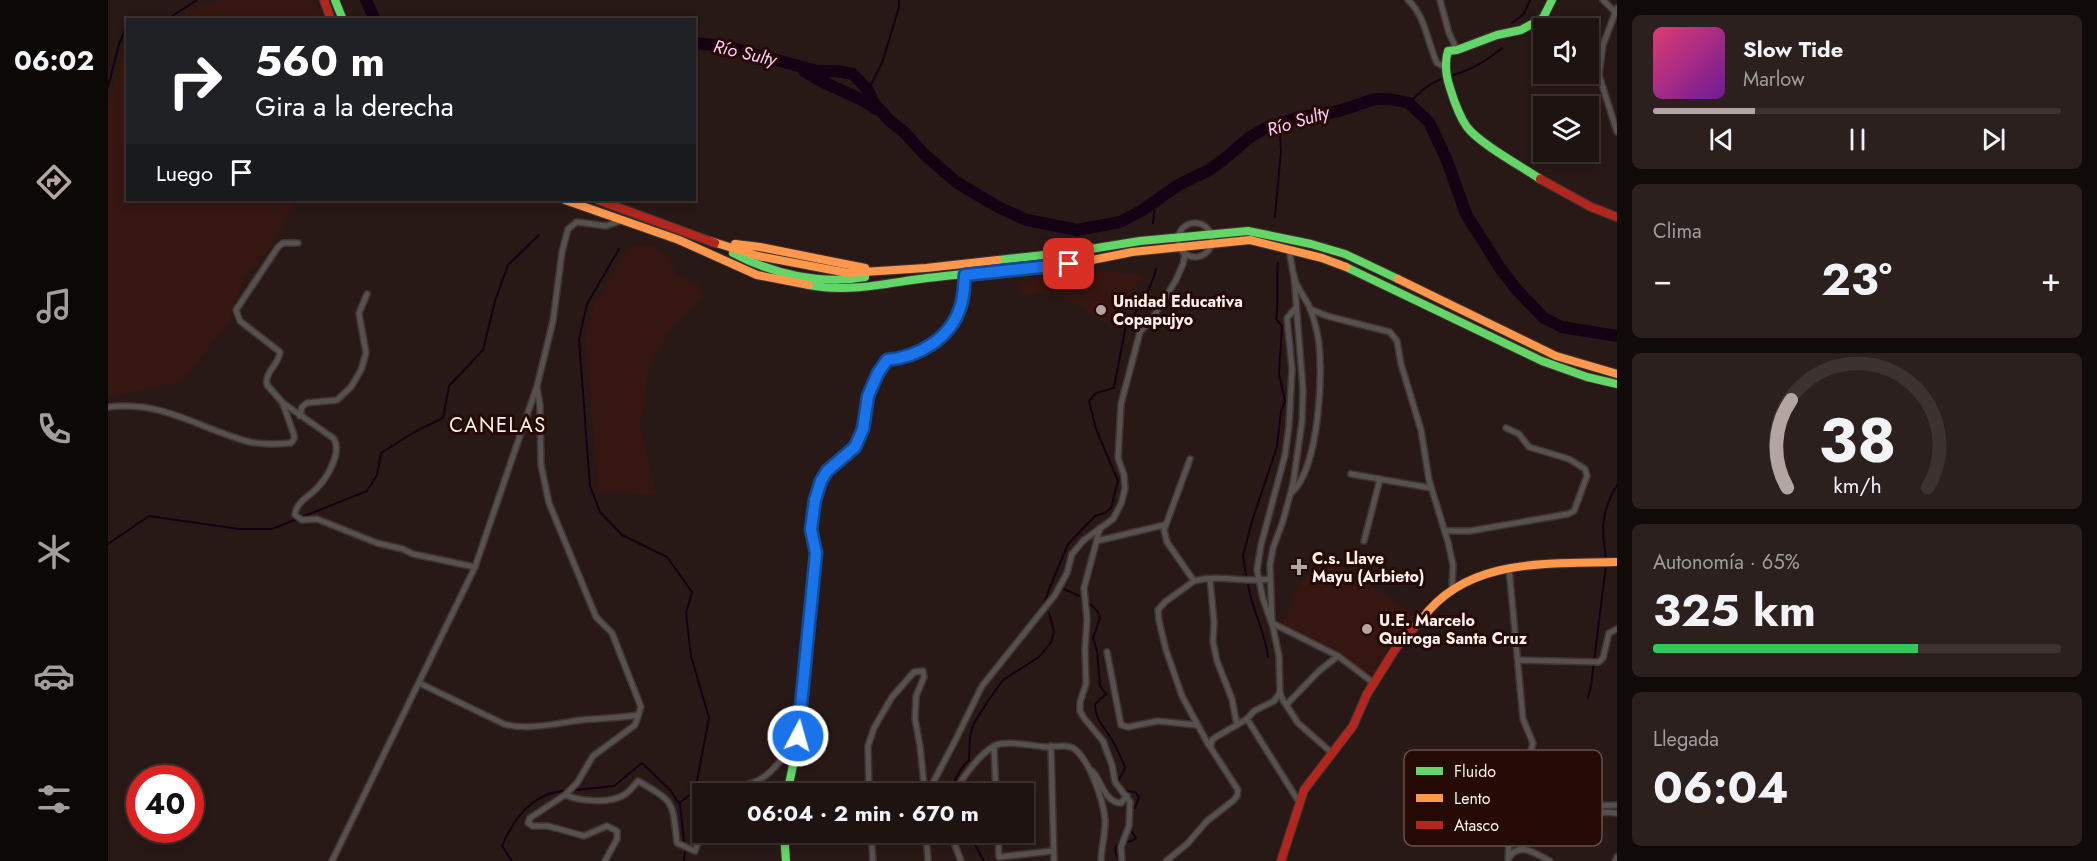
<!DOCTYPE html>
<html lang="es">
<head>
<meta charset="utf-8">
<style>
	body { margin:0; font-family:Jost,sans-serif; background:#2b201e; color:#f1f3f6; height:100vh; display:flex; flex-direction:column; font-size:22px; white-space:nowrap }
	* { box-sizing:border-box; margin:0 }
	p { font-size:20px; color:#a19e9f }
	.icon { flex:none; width:33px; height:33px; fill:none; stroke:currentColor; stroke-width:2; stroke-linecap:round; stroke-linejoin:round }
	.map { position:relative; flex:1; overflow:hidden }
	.details { display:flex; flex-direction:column; gap:15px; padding:15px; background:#100a09; width:480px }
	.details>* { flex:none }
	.top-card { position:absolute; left:18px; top:18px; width:570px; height:183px; border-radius:0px; box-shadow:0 3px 9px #0003,0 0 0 2px #3c3230; background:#202124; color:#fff; overflow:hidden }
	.tools { position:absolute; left:1425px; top:18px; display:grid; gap:12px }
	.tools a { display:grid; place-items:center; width:66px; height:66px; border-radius:0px; background:#1e1310; box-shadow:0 3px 9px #0003,0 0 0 2px #3c3230; font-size:30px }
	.speed { position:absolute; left:18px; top:765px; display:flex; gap:12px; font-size:30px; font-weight:700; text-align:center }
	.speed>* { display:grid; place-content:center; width:78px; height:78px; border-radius:50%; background:#1e1310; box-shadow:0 3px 9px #0003,0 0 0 2px #3c3230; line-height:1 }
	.speed .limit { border:9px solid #d22; background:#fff; color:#111 }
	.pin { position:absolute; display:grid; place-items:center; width:51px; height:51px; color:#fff; margin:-26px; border-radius:12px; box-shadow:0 3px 9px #0006 }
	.me { position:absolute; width:66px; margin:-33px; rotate:6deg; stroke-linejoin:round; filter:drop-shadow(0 0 4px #0008) }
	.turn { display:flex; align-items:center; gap:21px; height:126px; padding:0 30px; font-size:27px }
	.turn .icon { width:78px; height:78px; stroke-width:2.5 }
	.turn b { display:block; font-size:42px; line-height:51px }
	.then { display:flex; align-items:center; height:57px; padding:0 30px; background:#0003; gap:12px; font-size:22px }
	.big { font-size:45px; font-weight:700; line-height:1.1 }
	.details .card { flex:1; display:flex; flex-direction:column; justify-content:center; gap:9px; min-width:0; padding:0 21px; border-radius:9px; background:#2b201e }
	.details .dial { align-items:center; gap:0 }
	.dial svg { height:156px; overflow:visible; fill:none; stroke:#3c3230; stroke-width:7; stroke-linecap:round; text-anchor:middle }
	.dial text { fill:#f1f3f6; stroke:none }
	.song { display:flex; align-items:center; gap:18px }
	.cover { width:72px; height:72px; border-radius:9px; background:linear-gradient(135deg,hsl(340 70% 55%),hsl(280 70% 35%)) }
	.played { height:6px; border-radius:3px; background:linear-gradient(90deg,#b2a5a2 25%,#3c3230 25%) }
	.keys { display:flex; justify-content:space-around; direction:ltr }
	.heat { display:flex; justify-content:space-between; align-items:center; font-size:33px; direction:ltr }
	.charge { height:9px; border-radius:4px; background:linear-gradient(90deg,#34c759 65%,#3c3230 0) }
	.trip { position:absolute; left:584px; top:783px; width:342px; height:60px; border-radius:0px; background:#1e1310; box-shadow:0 3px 9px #0003,0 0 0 2px #3c3230; font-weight:700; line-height:60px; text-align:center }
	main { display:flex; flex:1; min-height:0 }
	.menu { display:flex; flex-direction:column; width:108px; justify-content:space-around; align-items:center; background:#0c0806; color:#a19e9f }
	.menu .icon { width:42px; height:42px }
	.menu .current { color:#b2a5a2 }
	.menu b { font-size:27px; color:#f1f3f6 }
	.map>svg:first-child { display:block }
	.built { fill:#361611 }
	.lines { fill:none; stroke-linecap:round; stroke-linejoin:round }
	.stream { stroke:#140214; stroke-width:2 }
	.river { stroke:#140214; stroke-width:12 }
	.street-casing { stroke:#403432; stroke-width:8 }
	.fast-casing { stroke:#403432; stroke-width:10 }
	.slow-casing { stroke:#403432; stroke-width:10 }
	.jam-casing { stroke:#403432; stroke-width:10 }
	.street { stroke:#56514e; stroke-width:5 }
	.fast { stroke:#63d668; stroke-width:8 }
	.slow { stroke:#ff974d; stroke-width:8 }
	.jam { stroke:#b3261e; stroke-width:8 }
	.route-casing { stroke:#114b97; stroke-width:15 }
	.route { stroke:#1a73e8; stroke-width:10 }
	.poi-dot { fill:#b2a5a2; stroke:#250a06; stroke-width:2 }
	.labels { text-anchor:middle; stroke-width:6; stroke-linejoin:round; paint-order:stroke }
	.poi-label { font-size:16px; font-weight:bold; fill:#fcf0ed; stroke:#250a06; text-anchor:start }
	.water-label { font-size:18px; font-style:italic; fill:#fdcefe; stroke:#250a06 }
	.quarter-label { font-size:20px; letter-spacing:1.5px; fill:#fcf0ed; stroke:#250a06 }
	.key { fill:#250a06; stroke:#664f4b; stroke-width:1.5 }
	.key-label { font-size:16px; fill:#fcf0ed }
</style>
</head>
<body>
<main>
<nav class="menu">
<b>06:02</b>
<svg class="icon current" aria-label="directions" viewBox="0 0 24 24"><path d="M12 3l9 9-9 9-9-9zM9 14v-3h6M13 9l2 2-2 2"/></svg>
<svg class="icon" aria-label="music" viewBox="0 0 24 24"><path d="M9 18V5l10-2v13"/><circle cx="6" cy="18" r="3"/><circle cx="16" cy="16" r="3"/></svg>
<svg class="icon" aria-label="phone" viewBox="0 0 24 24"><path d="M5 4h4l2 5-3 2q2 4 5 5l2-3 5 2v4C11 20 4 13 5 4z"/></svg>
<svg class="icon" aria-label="climate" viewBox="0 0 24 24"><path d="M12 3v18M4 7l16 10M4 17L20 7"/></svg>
<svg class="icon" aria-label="car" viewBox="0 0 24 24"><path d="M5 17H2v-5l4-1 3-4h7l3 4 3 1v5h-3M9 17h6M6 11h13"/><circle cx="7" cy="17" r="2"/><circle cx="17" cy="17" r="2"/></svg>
<svg class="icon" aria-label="filters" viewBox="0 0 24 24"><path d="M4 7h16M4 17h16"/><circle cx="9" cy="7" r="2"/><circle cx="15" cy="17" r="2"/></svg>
</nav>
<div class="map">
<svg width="1509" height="861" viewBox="0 0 1509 861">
	<rect width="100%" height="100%" fill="#281916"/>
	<!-- built -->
	<g class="built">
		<path d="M112,0H207L215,19H72L83,9Z"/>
		<path d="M19,39L20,200H187L163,248L136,277L121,322L75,381L0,398V99L8,81L17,40Z"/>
		<path d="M521,246H545L560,256L570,276L588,283L599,295L590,300L558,336L541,369L532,426L548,495L491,492L477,335L486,304Z"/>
		<path d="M995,271L1035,275L1000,324L947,292L913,296L911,282Z"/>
		<path d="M1217,555L1308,615L1264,677L1175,624L1190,587Z"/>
	</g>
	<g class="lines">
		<!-- stream -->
		<g class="stream">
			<path d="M58,20L89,0"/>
			<path d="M1404,23L1416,14L1422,0"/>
			<path d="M1342,76C1363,70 1377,62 1394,48"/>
			<path d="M0,87L11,44L16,32L20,31"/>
			<path d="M760,90L774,63L791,7V0"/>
			<path d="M1301,103C1312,92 1322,82 1337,78"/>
			<path d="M539,202L541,200"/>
			<path d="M1167,217L1173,150L1171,124"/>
			<path d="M1045,223L1047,203"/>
			<path d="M0,544L41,516L131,529H164L259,491L269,475L273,453L308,431L335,418L341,386L375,350L387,301L400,265L431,235"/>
			<path d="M1498,559C1493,528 1493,512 1509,485"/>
			<path d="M1138,576L1135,555L1145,518L1169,447L1173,412L1177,401L1171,374L1174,326L1168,319C1171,300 1168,283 1170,263"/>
			<path d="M1140,585C1144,610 1157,631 1160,657"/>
			<path d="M956,589L971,596"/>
			<path d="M982,604L990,612L992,618L985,638L989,651L992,686L998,694L987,704C987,718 993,723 1000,734C1005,740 1014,759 1017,768L1010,782"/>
			<path d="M936,605L940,592L960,544L987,516L997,513L1003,508L1010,481L988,429L981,401L988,393L1006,388L1018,325C1028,315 1045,284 1048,269"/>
			<path d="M1480,698L1483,686L1498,565"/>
			<path d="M468,790L506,786L534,763L563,791L571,803L587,791L601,718L583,656L578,613L584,592L559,557L514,535L492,512L482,486L471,339L479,304L511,249"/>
			<path d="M1019,791L1027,792L1031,797L1027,808"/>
			<path d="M840,794L853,769L861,760L862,736L866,723L880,701L895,680L931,657L943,642L946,632L941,613"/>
			<path d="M572,804L577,851L576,861"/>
			<path d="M1018,828L1020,817"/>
			<path d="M860,832L876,861"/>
			<path d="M1017,842L1024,841L1028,838L1024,832"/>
			<path d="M1009,845L1007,851L1011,861"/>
			<path d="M404,861L394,846C405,820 423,794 455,791"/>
		</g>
		<!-- river -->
		<g class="river">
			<path d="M258,0L267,20"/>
			<path d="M586,43L617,46L709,71H728L745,74L760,90L765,102L782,121L796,132L815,153L848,182L890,207L919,220L969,230L1012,222L1033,211L1072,184L1101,170L1115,160L1142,137L1158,128L1189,118L1231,111L1267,99H1282L1301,103L1321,122L1338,158L1358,214L1392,268L1409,290L1436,318L1454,327L1509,336"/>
			<path d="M696,71L713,81L756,101L768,109"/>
		</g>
		<defs>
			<g id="street">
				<path d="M1300,0C1318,17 1319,42 1329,63L1337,67"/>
				<path d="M1332,0L1341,33L1349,50"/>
				<path d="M1495,0L1506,11"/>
				<path d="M1509,8L1495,45L1491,75L1509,132"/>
				<circle cx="1087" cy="240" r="17"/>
				<path d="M190,243H175L170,247L128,310L132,321L172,352C171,365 156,372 159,385L175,403L225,438C235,450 220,476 211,486C204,495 187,502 187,515L194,520L209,519L269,543L295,549L305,554L367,567"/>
				<path d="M1181,250C1183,259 1184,269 1186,277C1189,288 1196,296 1201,306C1205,314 1207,324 1209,332C1217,366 1211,469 1184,492"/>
				<path d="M1186,276L1195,389L1194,422L1185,484L1175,521L1165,548L1162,565L1164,623L1230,656L1267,684"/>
				<path d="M1187,309L1179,318L1184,369L1181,426L1177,455L1153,545L1149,570L1155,599L1165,627L1171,656L1172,693L1175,700L1190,723L1225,754"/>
				<path d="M1202,309L1219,316L1282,332L1289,341L1293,364L1313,430L1321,480L1340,542L1345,565L1344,588"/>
				<path d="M429,388L432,405L433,465L441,503L488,617L504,633L533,707L527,725L485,756L469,783L457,795L422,818L420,823L425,826H440L476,836L499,826L509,831V839L497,861"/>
				<path d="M0,407C56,400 91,429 142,442C154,445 170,444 183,443L186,439V435L175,404"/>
				<path d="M192,416L194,407L199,403L229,400L243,387L253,370L258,353L251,313L259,294"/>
				<path d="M1082,459L1056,530L1059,542L1086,581"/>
				<path d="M1243,474L1323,488"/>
				<path d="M992,528L976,588L979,619L977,649L978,684L972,702V711L976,718L995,741L1004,765L1007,782L1022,802L1021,826L1013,847L1014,861"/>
				<path d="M1337,531H1362L1460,514L1466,511L1479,476L1477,469L1461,459L1421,447L1411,434L1398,428"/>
				<path d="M989,541L1056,525"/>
				<path d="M1256,541L1272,479"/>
				<path d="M1401,568L1415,719L1425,743L1423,751L1411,769L1402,805L1403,822"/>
				<path d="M1102,579L1106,622L1105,642L1109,661L1124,699L1129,725"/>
				<path d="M999,652L1013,725L1020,727L1050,721L1089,725"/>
				<path d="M1410,660L1491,662L1495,658L1501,633L1509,629"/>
				<path d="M311,683L396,724C421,731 448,723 474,720C493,718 512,718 530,715"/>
				<path d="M1178,705L1211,671L1230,656"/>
				<path d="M1139,719L1191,802"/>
				<path d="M886,746L888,794"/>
				<path d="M943,746L946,861"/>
				<path d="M1103,746L1104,740L1108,737L1139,719L1146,711L1166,701L1172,693"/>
				<path d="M984,771C994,781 996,802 1013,803L1019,796"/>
				<path d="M616,794C625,787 637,786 647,782C667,773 680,752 687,732"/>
				<path d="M761,794L760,746L766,728L784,697L806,672L815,671L816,677L808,696L807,719L812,746L817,794"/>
				<path d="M819,794L847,741L874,686L947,595L959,573L964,554L976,540L1005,519L1013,504L1017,489L1016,475L1010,458L1013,404L1032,332L1046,316L1068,280L1075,264L1077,254"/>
				<path d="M846,794C853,779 876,747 892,744C908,741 923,746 938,747C949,747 961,743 969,751C983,765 995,800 997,819C998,833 993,847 993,861"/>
				<path d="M457,795C472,801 501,804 516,795C521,792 526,786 530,781C568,803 564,801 569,843L587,851L594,831"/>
				<path d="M1430,807C1443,799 1460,805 1474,805C1486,806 1497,805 1509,805"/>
				<path d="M763,832L765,861"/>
				<path d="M818,832L820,861"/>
				<path d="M842,832L853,861"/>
				<path d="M890,832L891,857L945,851"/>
				<path d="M1401,858C1411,841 1428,854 1442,861"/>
				<path d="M224,861L367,567L429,386L445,321L454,252L460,229L469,222L498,226L512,221"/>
				<path d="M1058,861L1079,844L1099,821L1126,800L1129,796L1130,790L1099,742L1074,696L1058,650L1051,621L1050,610L1057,602L1086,581C1111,574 1137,583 1162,579"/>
				<path d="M1400,861C1401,850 1400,821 1407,813C1410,810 1416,809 1420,807L1509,813"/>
				<path d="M1507,861L1509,857"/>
			</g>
			<g id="fast">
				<path d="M227,0L235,20"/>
				<path d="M1432,179C1413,166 1372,144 1359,127C1351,116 1346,101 1342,88C1338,76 1336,64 1340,51L1349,50L1389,35L1413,30L1435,18L1444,0"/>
				<path d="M625,253C664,274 713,285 757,277"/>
				<path d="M890,260L964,252L1032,241L1140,231L1203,244L1237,254L1290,279"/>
				<path d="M1238,267L1434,361L1479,377L1509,384"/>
				<path d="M701,285C741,293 779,283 819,278C866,272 914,269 961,264L984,260"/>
				<path d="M679,794L688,751L708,552"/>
				<path d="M676,832L678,861"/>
			</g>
			<g id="slow">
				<path d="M457,200L571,240L649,275L701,285"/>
				<path d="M602,241L650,256L740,273L818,268L890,260"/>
				<path d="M627,244L652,247L757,268"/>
				<path d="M984,260L1024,252L1142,240L1214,258L1238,267"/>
				<path d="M1290,279L1448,356L1509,374"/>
				<path d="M708,552C703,524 701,490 723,468C731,459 744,454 749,442C756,428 756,412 760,397C763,383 771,371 779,360C832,352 853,327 857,275"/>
				<path d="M1314,619C1359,557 1441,564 1509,562"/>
			</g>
			<g id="jam">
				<path d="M216,0L223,20"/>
				<path d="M1432,179L1483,207L1509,217"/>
				<path d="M490,200L607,243"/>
				<path d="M1173,861L1196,790L1245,726L1259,694L1288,648L1314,619"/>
			</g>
		</defs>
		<!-- street casing -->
		<use href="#street" class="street-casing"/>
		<!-- fast casing -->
		<use href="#fast" class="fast-casing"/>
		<!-- slow casing -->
		<use href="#slow" class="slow-casing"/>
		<!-- jam casing -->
		<use href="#jam" class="jam-casing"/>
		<!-- street -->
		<use href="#street" class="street"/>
		<!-- fast -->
		<use href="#fast" class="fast"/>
		<!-- slow -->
		<use href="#slow" class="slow"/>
		<!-- jam -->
		<use href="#jam" class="jam"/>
	</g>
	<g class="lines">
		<defs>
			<path id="route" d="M690,736L708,553L703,529L707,500L713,481L719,471L747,447L755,429L760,396L770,373L779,360C810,357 842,339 852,308C856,298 856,285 857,275L961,264"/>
		</defs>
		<!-- route casing -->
		<use href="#route" class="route-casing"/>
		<!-- route -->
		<use href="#route" class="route"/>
	</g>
	<!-- markers -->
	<g class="poi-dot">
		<circle cx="993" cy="310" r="6"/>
		<path d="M1188 558h6v6h6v6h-6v6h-6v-6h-6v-6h6z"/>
		<circle cx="1259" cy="629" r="6"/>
	</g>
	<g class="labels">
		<!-- poi labels -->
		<g class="poi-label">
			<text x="1005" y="307">Unidad Educativa<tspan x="1005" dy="18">Copapujyo</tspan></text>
			<text x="1204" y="564">C.s. Llave<tspan x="1204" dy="18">Mayu (Arbieto)</tspan></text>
			<text x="1271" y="626">U.E. Marcelo<tspan x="1271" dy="18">Quiroga Santa Cruz</tspan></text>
		</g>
		<!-- water labels -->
		<g class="water-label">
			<text transform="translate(637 53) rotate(13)" y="6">Río Sulty</text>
			<text transform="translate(1190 121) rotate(-17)" y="6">Río Sulty</text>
		</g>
		<!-- quarter labels -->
		<g class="quarter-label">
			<text x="390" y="432">CANELAS</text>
		</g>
	</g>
	<!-- legend -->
	<rect x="1296" y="750" width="198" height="96" rx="9" class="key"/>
	<rect x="1308" y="767" width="27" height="8" fill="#63d668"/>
	<rect x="1308" y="794" width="27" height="8" fill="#ff974d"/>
	<rect x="1308" y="821" width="27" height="8" fill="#b3261e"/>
	<g class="key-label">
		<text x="1346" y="777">Fluido</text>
		<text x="1346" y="804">Lento</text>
		<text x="1346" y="831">Atasco</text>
	</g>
</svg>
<div class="tools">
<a><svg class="icon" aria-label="sound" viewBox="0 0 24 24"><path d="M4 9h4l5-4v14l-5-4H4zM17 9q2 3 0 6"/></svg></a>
<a><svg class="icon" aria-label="layers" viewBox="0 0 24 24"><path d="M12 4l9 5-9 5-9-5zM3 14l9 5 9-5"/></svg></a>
</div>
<div class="speed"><div class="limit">40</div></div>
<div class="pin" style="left:961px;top:264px;background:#d93025"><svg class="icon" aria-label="arrive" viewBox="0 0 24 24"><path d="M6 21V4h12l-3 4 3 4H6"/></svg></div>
<svg class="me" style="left:690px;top:736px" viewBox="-20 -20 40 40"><circle r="17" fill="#1a73e8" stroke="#fff" stroke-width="3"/><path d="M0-11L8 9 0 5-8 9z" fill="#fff"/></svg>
<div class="trip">06:04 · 2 min · 670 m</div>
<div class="top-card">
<div class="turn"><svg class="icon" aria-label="right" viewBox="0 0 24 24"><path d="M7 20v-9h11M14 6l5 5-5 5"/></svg><div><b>560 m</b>Gira a la derecha</div></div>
<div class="then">Luego<svg class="icon" aria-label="arrive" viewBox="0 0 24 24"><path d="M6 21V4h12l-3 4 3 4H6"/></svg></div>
</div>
</div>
<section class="details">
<div class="card">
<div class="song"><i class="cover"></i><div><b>Slow Tide</b><p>Marlow</p></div></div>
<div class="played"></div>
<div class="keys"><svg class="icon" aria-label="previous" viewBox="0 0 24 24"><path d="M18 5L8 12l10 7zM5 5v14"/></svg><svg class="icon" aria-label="pause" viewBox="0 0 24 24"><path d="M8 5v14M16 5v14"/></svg><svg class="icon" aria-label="next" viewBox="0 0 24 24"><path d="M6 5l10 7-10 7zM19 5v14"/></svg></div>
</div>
<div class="card"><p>Clima</p>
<div class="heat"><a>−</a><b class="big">23°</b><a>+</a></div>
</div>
<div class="card dial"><svg viewBox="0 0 100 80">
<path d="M14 69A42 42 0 1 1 86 69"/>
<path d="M14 69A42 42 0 0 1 16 24" stroke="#b2a5a2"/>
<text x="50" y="56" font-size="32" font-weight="700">38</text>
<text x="50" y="72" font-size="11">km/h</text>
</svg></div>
<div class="card"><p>Autonomía · 65%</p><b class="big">325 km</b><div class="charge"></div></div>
<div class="card"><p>Llegada</p><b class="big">06:04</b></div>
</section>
</main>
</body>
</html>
